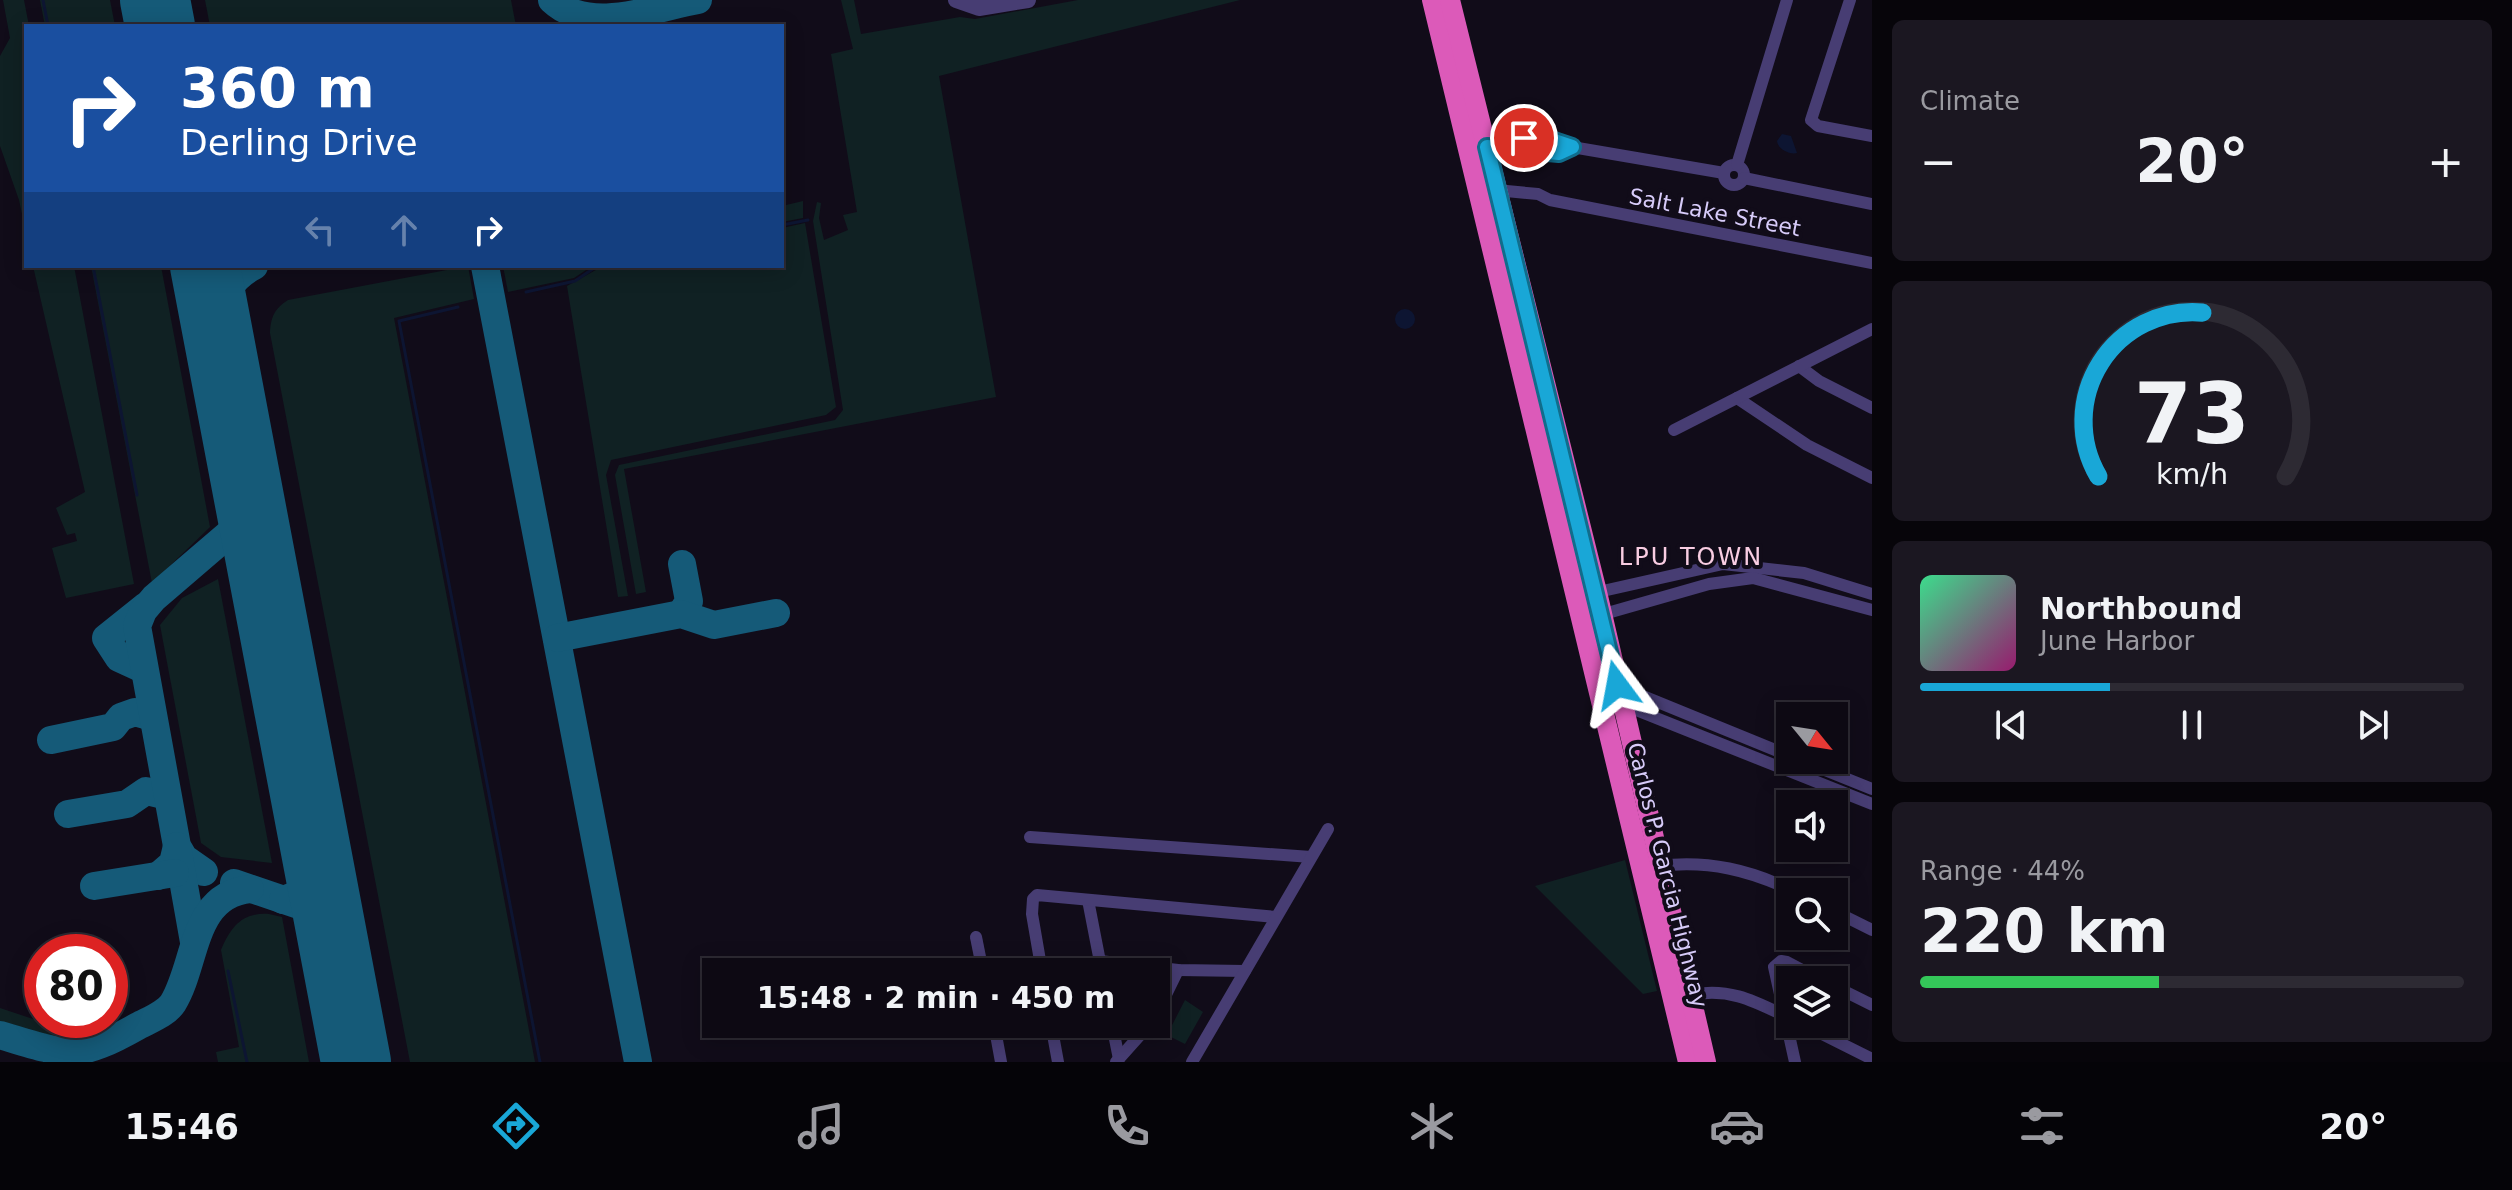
<!DOCTYPE html>
<html lang="en">
<head>
<meta charset="utf-8">
<style>
	body { margin:0; font-family:"DejaVu Sans",sans-serif; background:#1b1721; color:#f1f3f6; height:100vh; display:flex; flex-direction:column; font-size:30px; white-space:nowrap }
	* { box-sizing:border-box; margin:0 }
	p { font-size:26px; color:#9a9aa0 }
	.icon { flex:none; width:44px; height:44px; fill:none; stroke:currentColor; stroke-width:2; stroke-linecap:round; stroke-linejoin:round }
	.map { position:relative; flex:1; overflow:hidden }
	.sheet { display:flex; flex-direction:column; gap:20px; padding:20px; background:#07050a; width:640px }
	.sheet>* { flex:none }
	.top-card { position:absolute; left:24px; top:24px; width:760px; height:244px; border-radius:0px; box-shadow:0 4px 20px #0003,0 0 0 2px #2d2a33; background:#1a4fa0; color:#fff; overflow:hidden }
	.needle { width:52px; rotate:120deg }
	.tools { position:absolute; left:1776px; top:702px; display:grid; gap:16px }
	.tools a { display:grid; place-items:center; width:72px; height:72px; border-radius:0px; background:#0d0913; box-shadow:0 4px 20px #0003,0 0 0 2px #2d2a33; font-size:40px }
	.speed { position:absolute; left:24px; top:934px; display:flex; gap:16px; font-size:40px; font-weight:700; text-align:center }
	.speed>* { display:grid; place-content:center; width:104px; height:104px; border-radius:50%; background:#0d0913; box-shadow:0 4px 20px #0003,0 0 0 2px #2d2a33; line-height:1 }
	.speed .limit { border:12px solid #d22; background:#fff; color:#111 }
	.pin { position:absolute; display:grid; place-items:center; width:68px; height:68px; color:#fff; margin:-34px; border:4px solid #fff; border-radius:50%; box-shadow:0 2px 8px #0007 }
	.me { position:absolute; width:88px; margin:-44px; rotate:347deg; stroke-linejoin:round; filter:drop-shadow(0 0 6px #0008) }
	.turn { display:flex; align-items:center; gap:28px; height:168px; padding:0 24px; font-size:36px }
	.turn .icon { width:104px; height:104px; stroke-width:2.5 }
	.turn b { display:block; font-size:56px; line-height:68px }
	.lanes { display:flex; align-items:center; height:76px; padding:0 24px; background:#0003; justify-content:center; gap:40px; direction:ltr }
	.lanes .off { opacity:.35 }
	.big { font-size:60px; font-weight:600; line-height:1.1 }
	.sheet .card { flex:1; display:flex; flex-direction:column; justify-content:center; gap:12px; min-width:0; padding:0 28px; border-radius:12px; background:#1b1721 }
	.sheet .dial { align-items:center; gap:0 }
	.dial svg { height:208px; overflow:visible; fill:none; stroke:#2d2a33; stroke-width:7; stroke-linecap:round; text-anchor:middle }
	.dial text { fill:#f1f3f6; stroke:none }
	.song { display:flex; align-items:center; gap:24px }
	.cover { width:96px; height:96px; border-radius:12px; background:linear-gradient(135deg,hsl(150 70% 55%),hsl(320 70% 35%)) }
	.played { height:8px; border-radius:4px; background:linear-gradient(90deg,#19a7d7 35%,#2d2a33 35%) }
	.keys { display:flex; justify-content:space-around; direction:ltr }
	.heat { display:flex; justify-content:space-between; align-items:center; font-size:44px; direction:ltr }
	.charge { height:12px; border-radius:6px; background:linear-gradient(90deg,#34c759 44%,#2d2a33 0) }
	.trip { position:absolute; left:702px; top:958px; width:468px; height:80px; border-radius:0px; background:#0d0913; box-shadow:0 4px 20px #0003,0 0 0 2px #2d2a33; font-weight:600; line-height:80px; text-align:center }
	.tab-bar { display:flex; height:128px; justify-content:space-around; align-items:center; background:#050408; color:#9a9aa0 }
	.tab-bar .icon { width:56px; height:56px }
	.tab-bar .active { color:#19a7d7 }
	.tab-bar b { font-size:36px; color:#f1f3f6 }
	main { display:flex; flex:1; min-height:0 }
	.map>svg:first-child { display:block }
	.green { fill:#102123 }
	.water { fill:#0d1532 }
	.lines { fill:none; stroke-linecap:round; stroke-linejoin:round }
	.stream { stroke:#0d1532; stroke-width:3 }
	.taxiway { stroke:#155a78; stroke-width:28 }
	.runway { stroke:#155a78; stroke-width:70 }
	.minor { stroke:#473d73; stroke-width:12 }
	.tertiary { stroke:#473d73; stroke-width:16 }
	.trunk { stroke:#dc5ab9; stroke-width:20 }
	.route-casing { stroke:#106d8c; stroke-width:20 }
	.route { stroke:#19a7d7; stroke-width:14 }
	.labels { text-anchor:middle; stroke-width:8; stroke-linejoin:round; paint-order:stroke }
	.street-label { font-size:22px; fill:#d7cbf9; stroke:#110c19 }
	.neighbourhood-label { font-size:24px; letter-spacing:2px; fill:#f9cde2; stroke:#110c19 }
</style>
</head>
<body>
<main>
<div class="map">
<svg width="1872" height="1062" viewBox="0 0 1872 1062">
	<rect width="100%" height="100%" fill="#110c19"/>
	<!-- green -->
	<g class="green">
		<path d="M3,0H24L29,26H26V233L19,200L0,146V56L10,38Z"/>
		<path d="M40,0H110L115,26H45Z"/>
		<path d="M205,0H511L516,26H210Z"/>
		<path d="M841,0H854L861,34L960,17L975,19L1078,0H1240L939,76L996,397L624,469L646,592L636,594L615,475L619,465L835,420L843,410L813,221L817,202L821,203L819,218L824,240L848,230L843,215L857,212L831,54L853,49Z"/>
		<path d="M803,201V218L782,222V206Z"/>
		<path d="M805,223L836,407L826,415L611,460L606,475L628,596L618,597L567,286L603,266H782V228Z"/>
		<path d="M33,266H74L134,584L66,598L52,548L77,541L75,533L67,535L56,508L85,492Z"/>
		<path d="M91,266H161L210,527L152,583Z"/>
		<path d="M468,266L474,299L394,318L535,1062H410L270,333C271,317 274,309 288,300Z"/>
		<path d="M503,266H592L574,278L508,292Z"/>
		<path d="M218,579L272,863L221,857L201,843L160,625L182,598Z"/>
		<path d="M1625,860L1657,991L1643,994L1535,886Z"/>
		<path d="M269,914L282,917L309,1062H218L216,1052L239,1047L221,950C231,926 243,912 269,914Z"/>
		<path d="M1185,1000L1203,1012L1185,1044L1167,1035Z"/>
		<path d="M0,1008L36,1020L42,1017V1020H78L81,1038L53,1042L0,1025Z"/>
	</g>
	<!-- water -->
	<g class="water">
		<path d="M1782,134L1791,136L1797,153C1789,155 1778,149 1777,141Z"/>
		<circle cx="1405" cy="319" r="10"/>
	</g>
	<g class="lines">
		<!-- stream -->
		<g class="stream">
			<path d="M43,0L48,26"/>
			<path d="M782,225L808,220"/>
			<path d="M93,266L137,495"/>
			<path d="M526,292L575,281L597,266"/>
			<path d="M458,307L399,321L540,1062"/>
			<path d="M228,971L247,1062"/>
		</g>
		<!-- taxiway -->
		<g class="taxiway">
			<path d="M552,0C589,35 654,8 698,0"/>
			<path d="M485,266L638,1062"/>
			<path d="M216,323C221,298 230,278 254,266"/>
			<path d="M681,614L689,601L682,564"/>
			<path d="M557,638L681,614L714,625L776,613"/>
			<path d="M143,669L119,658L106,638L146,606"/>
			<path d="M51,740L113,727L121,717L135,712L152,717"/>
			<path d="M68,814L127,804L146,791L167,796"/>
			<path d="M204,872L184,858L177,846L137,626L143,611L154,598L252,514"/>
			<path d="M158,876L173,863L177,846L194,942"/>
			<path d="M234,883L328,915"/>
			<path d="M94,886L175,873"/>
			<path d="M283,900L309,890L320,871"/>
			<path d="M0,1035C66,1055 76,1061 138,1026C149,1020 166,1014 173,1003C197,964 191,895 250,889"/>
		</g>
		<!-- runway -->
		<g class="runway">
			<path d="M155,0L160,26"/>
			<path d="M205,266L356,1062"/>
		</g>
		<!-- minor -->
		<g class="minor">
			<path d="M1850,0L1811,120L1818,126L1872,136"/>
			<path d="M1479,136L1554,141L1572,147L1724,173"/>
			<path d="M1481,149L1559,153L1572,147"/>
			<circle cx="1734" cy="175" r="10"/>
			<path d="M1737,165L1787,0"/>
			<path d="M1744,178L1872,204"/>
			<path d="M1496,190L1538,194L1550,200L1872,263"/>
			<path d="M1799,366L1819,381L1872,408"/>
			<path d="M1737,398L1807,445L1872,478"/>
			<path d="M1674,430L1872,329"/>
			<path d="M1576,597L1723,564L1804,573L1872,594"/>
			<path d="M1597,616L1709,584L1753,578L1872,610"/>
			<path d="M1616,685L1790,756"/>
			<path d="M1621,704L1872,804"/>
			<path d="M1800,760L1872,789"/>
			<path d="M1030,837L1311,857"/>
			<path d="M1659,866C1708,860 1751,870 1795,892"/>
			<path d="M1088,900L1102,972"/>
			<path d="M1834,911L1872,930"/>
			<path d="M976,937L983,972"/>
			<path d="M1100,961L1178,970L1245,971"/>
			<path d="M1042,972L1032,914L1033,899L1037,895L1276,917"/>
			<path d="M1834,986L1872,1005"/>
			<path d="M1687,996C1725,986 1753,1000 1787,1017"/>
			<path d="M1156,1015L1178,970"/>
			<path d="M994,1024L1001,1062"/>
			<path d="M1051,1024L1058,1062"/>
			<path d="M1112,1024L1119,1059"/>
			<path d="M1802,1024L1872,1059"/>
			<path d="M1116,1062L1150,1024"/>
			<path d="M1192,1062L1328,829"/>
			<path d="M1795,1062L1774,967L1781,961L1787,962L1821,980"/>
		</g>
		<!-- tertiary -->
		<path class="tertiary" d="M956,0L979,8L1028,0"/>
		<!-- trunk -->
		<g class="trunk">
			<path d="M1432,0L1688,1062"/>
			<path d="M1450,0L1597,592L1706,1062"/>
		</g>
	</g>
	<g class="lines">
		<defs>
			<path id="route" d="M1524,138L1554,141L1572,147L1559,153L1487,147L1617,685"/>
		</defs>
		<!-- route casing -->
		<use href="#route" class="route-casing"/>
		<!-- route -->
		<use href="#route" class="route"/>
	</g>
	<g class="labels">
		<!-- street labels -->
		<g class="street-label">
			<text transform="translate(1715 212) rotate(11)" y="8">Salt Lake Street</text>
			<text transform="translate(1668 875) rotate(76)" y="8">Carlos P. Garcia Highway</text>
		</g>
		<!-- neighbourhood labels -->
		<g class="neighbourhood-label">
			<text x="1691" y="565">LPU TOWN</text>
		</g>
	</g>
</svg>
<div class="tools">
<a><svg class="needle" viewBox="-14 -14 28 28"><path d="M0-13l5 13h-10z" fill="#e53935"/><path d="M0 13l5-13h-10z" fill="#9a9aa0"/></svg></a>
<a><svg class="icon" aria-label="sound" viewBox="0 0 24 24"><path d="M4 9h4l5-4v14l-5-4H4zM17 9q2 3 0 6"/></svg></a>
<a><svg class="icon" aria-label="search" viewBox="0 0 24 24"><circle cx="10" cy="10" r="6"/><path d="M15 15l6 6"/></svg></a>
<a><svg class="icon" aria-label="layers" viewBox="0 0 24 24"><path d="M12 4l9 5-9 5-9-5zM3 14l9 5 9-5"/></svg></a>
</div>
<div class="speed"><div class="limit">80</div></div>
<div class="pin" style="left:1524px;top:138px;background:#d93025"><svg class="icon" aria-label="arrive" viewBox="0 0 24 24"><path d="M6 21V4h12l-3 4 3 4H6"/></svg></div>
<svg class="me" style="left:1617px;top:685px" viewBox="-20 -20 40 40"><path d="M0-17L14 15 0 8-14 15z" fill="#19a7d7" stroke="#fff" stroke-width="4"/></svg>
<div class="trip">15:48 · 2 min · 450 m</div>
<div class="top-card">
<div class="turn"><svg class="icon" aria-label="right" viewBox="0 0 24 24"><path d="M7 20v-9h11M14 6l5 5-5 5"/></svg><div><b>360 m</b>Derling Drive</div></div>
<div class="lanes"><svg class="icon off" aria-label="left" viewBox="0 0 24 24"><path d="M17 20v-9H6M10 6l-5 5 5 5"/></svg><svg class="icon off" aria-label="ahead" viewBox="0 0 24 24"><path d="M12 20V5M6 11l6-6 6 6"/></svg><svg class="icon" aria-label="right" viewBox="0 0 24 24"><path d="M7 20v-9h11M14 6l5 5-5 5"/></svg></div>
</div>
</div>
<section class="sheet">
<div class="card"><p>Climate</p>
<div class="heat"><a>−</a><b class="big">20°</b><a>+</a></div>
</div>
<div class="card dial"><svg viewBox="0 0 100 80">
<path d="M14 69A42 42 0 1 1 86 69"/>
<path d="M14 69A42 42 0 0 1 54 6" stroke="#19a7d7"/>
<text x="50" y="56" font-size="32" font-weight="700">73</text>
<text x="50" y="72" font-size="11">km/h</text>
</svg></div>
<div class="card">
<div class="song"><i class="cover"></i><div><b>Northbound</b><p>June Harbor</p></div></div>
<div class="played"></div>
<div class="keys"><svg class="icon" aria-label="previous" viewBox="0 0 24 24"><path d="M18 5L8 12l10 7zM5 5v14"/></svg><svg class="icon" aria-label="pause" viewBox="0 0 24 24"><path d="M8 5v14M16 5v14"/></svg><svg class="icon" aria-label="next" viewBox="0 0 24 24"><path d="M6 5l10 7-10 7zM19 5v14"/></svg></div>
</div>
<div class="card"><p>Range · 44%</p><b class="big">220 km</b><div class="charge"></div></div>
</section>
</main>
<nav class="tab-bar">
<b>15:46</b>
<svg class="icon active" aria-label="directions" viewBox="0 0 24 24"><path d="M12 3l9 9-9 9-9-9zM9 14v-3h6M13 9l2 2-2 2"/></svg>
<svg class="icon" aria-label="music" viewBox="0 0 24 24"><path d="M9 18V5l10-2v13"/><circle cx="6" cy="18" r="3"/><circle cx="16" cy="16" r="3"/></svg>
<svg class="icon" aria-label="phone" viewBox="0 0 24 24"><path d="M5 4h4l2 5-3 2q2 4 5 5l2-3 5 2v4C11 20 4 13 5 4z"/></svg>
<svg class="icon" aria-label="climate" viewBox="0 0 24 24"><path d="M12 3v18M4 7l16 10M4 17L20 7"/></svg>
<svg class="icon" aria-label="car" viewBox="0 0 24 24"><path d="M5 17H2v-5l4-1 3-4h7l3 4 3 1v5h-3M9 17h6M6 11h13"/><circle cx="7" cy="17" r="2"/><circle cx="17" cy="17" r="2"/></svg>
<svg class="icon" aria-label="filters" viewBox="0 0 24 24"><path d="M4 7h16M4 17h16"/><circle cx="9" cy="7" r="2"/><circle cx="15" cy="17" r="2"/></svg>
<b>20°</b>
</nav>
</body>
</html>
